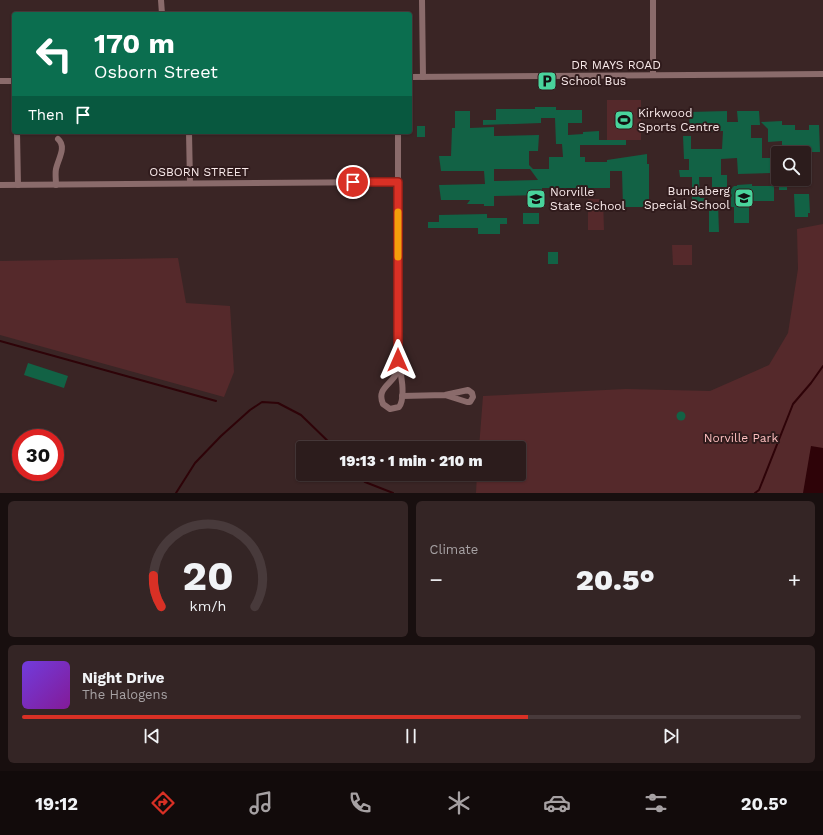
<!DOCTYPE html>
<html lang="en">
<head>
<meta charset="utf-8">
<style>
	body { margin:0; font-family:"Work Sans",sans-serif; background:#342525; color:#f1f3f6; height:100vh; display:flex; flex-direction:column; font-size:15px; white-space:nowrap }
	* { box-sizing:border-box; margin:0 }
	p { font-size:13px; color:#a6a1a3 }
	.icon { flex:none; width:22px; height:22px; fill:none; stroke:currentColor; stroke-width:2; stroke-linecap:round; stroke-linejoin:round }
	.map { position:relative; height:493px; overflow:hidden }
	.sheet { display:flex; flex-direction:column; gap:8px; padding:8px; background:#180f0f; flex:1 }
	.sheet>* { flex:none }
	.top-card { position:absolute; left:12px; top:12px; width:400px; height:122px; border-radius:4px; box-shadow:0 1px 3px #0004,0 0 0 1px #483a3b; background:#0b6e4f; color:#fff; overflow:hidden }
	.fabs { position:absolute; left:771px; top:146px; display:grid; gap:8px }
	.fabs a { display:grid; place-items:center; width:40px; height:40px; border-radius:4px; background:#2c1c1c; box-shadow:0 1px 3px #0004,0 0 0 1px #483a3b; font-size:20px }
	.speed { position:absolute; left:12px; top:429px; display:flex; gap:8px; font-size:20px; font-weight:700; text-align:center }
	.speed>* { display:grid; place-content:center; width:52px; height:52px; border-radius:50%; background:#2c1c1c; box-shadow:0 1px 3px #0004,0 0 0 1px #483a3b; line-height:1 }
	.speed .limit { border:6px solid #d22; background:#fff; color:#111 }
	.pin { position:absolute; display:grid; place-items:center; width:34px; height:34px; color:#fff; margin:-17px; border:2px solid #fff; border-radius:50%; box-shadow:0 1px 4px #0007 }
	.me { position:absolute; width:44px; margin:-22px; rotate:0deg; stroke-linejoin:round; filter:drop-shadow(0 0 3px #0008) }
	.turn { display:flex; align-items:center; gap:14px; height:84px; padding:0 16px; font-size:18px }
	.turn .icon { width:52px; height:52px; stroke-width:2.5 }
	.turn b { display:block; font-size:28px; line-height:34px }
	.then { display:flex; align-items:center; height:38px; padding:0 16px; background:#0003; gap:8px; font-size:15px }
	.big { font-size:30px; font-weight:800; line-height:1.1 }
	.sheet .card { flex:1; display:flex; flex-direction:column; justify-content:center; gap:6px; min-width:0; padding:0 14px; border-radius:6px; background:#342525 }
	.sheet .dial { align-items:center; gap:0 }
	.dial svg { height:104px; overflow:visible; fill:none; stroke:#483a3b; stroke-width:7; stroke-linecap:round; text-anchor:middle }
	.dial text { fill:#f1f3f6; stroke:none }
	.song { display:flex; align-items:center; gap:12px }
	.cover { width:48px; height:48px; border-radius:6px; background:linear-gradient(135deg,hsl(260 70% 55%),hsl(290 70% 35%)) }
	.played { height:4px; border-radius:2px; background:linear-gradient(90deg,#d93025 65%,#483a3b 65%) }
	.keys { display:flex; justify-content:space-around; direction:ltr }
	.heat { display:flex; justify-content:space-between; align-items:center; font-size:22px; direction:ltr }
	.sheet .tiles { flex:1; display:grid; gap:8px; grid-template-columns:1fr 1fr }
	.card:last-child { grid-column:span 2 }
	.trip { position:absolute; left:296px; top:441px; width:230px; height:40px; border-radius:4px; background:#2c1c1c; box-shadow:0 1px 3px #0004,0 0 0 1px #483a3b; font-weight:800; line-height:40px; text-align:center }
	.tab-bar { display:flex; height:64px; justify-content:space-around; align-items:center; background:#120b0b; color:#a6a1a3 }
	.tab-bar .icon { width:28px; height:28px }
	.tab-bar .active { color:#d93025 }
	.tab-bar b { font-size:18px; color:#f1f3f6 }
	.map>svg:first-child { display:block }
	.green { fill:#55292b }
	.water { fill:#2e0308 }
	.lines { fill:none; stroke-linecap:round; stroke-linejoin:round }
	.stream { stroke:#2e0308; stroke-width:2 }
	.building { fill:#126245; fill-rule:evenodd }
	.minor { stroke:#8a6b6b; stroke-width:6 }
	.route-casing { stroke:#8d1f18; stroke-width:10 }
	.route { stroke:#d93025; stroke-width:7 }
	.slow { stroke:#f59e0b; stroke-width:7 }
	.labels { text-anchor:middle; stroke-width:4; stroke-linejoin:round; paint-order:stroke }
	.street-label { font-size:12px; fill:#f9eaea; stroke:#301b1c }
	.poi-label { font-size:12px; fill:#f9eaea; stroke:#301b1c; text-anchor:start }
	.park-label { font-size:12px; fill:#fdbfbf; stroke:#301b1c }
</style>
</head>
<body>
<div class="map">
<svg width="823" height="493" viewBox="0 0 823 493">
	<rect width="100%" height="100%" fill="#3a2525"/>
	<!-- green -->
	<g class="green">
		<rect x="607" y="100" width="34" height="40"/>
		<path d="M588,199H603L604,230H588Z"/>
		<path d="M823,224V493H476L477,474H519V448H479L483,396L626,389L710,391L769,365L788,333L798,269L797,229Z"/>
		<path d="M672,245H692V265H673Z"/>
		<path d="M178,258L186,303L230,306L234,372L224,397L0,335V261Z"/>
	</g>
	<!-- water -->
	<path class="water" d="M811,446L823,448V493H803Z"/>
	<g class="lines">
		<!-- stream -->
		<g class="stream">
			<path d="M0,341L216,401"/>
			<path d="M358,474L365,482L393,493"/>
			<path d="M176,493L195,463L221,436L250,410L262,402L278,403L301,415L335,448"/>
			<path d="M755,493L759,490L793,404L811,383L823,366"/>
		</g>
	</g>
	<!-- building -->
	<g class="building">
		<path d="M535,107H556V110H582V123H568V135L583,134V132L599,131V140H626V145H580V157H585V162H607V160L647,154V164H649V207H623L622,171H610V188H542V195L494,196V206H484V204H467L470,200H441L439,185L485,184L484,171H441L439,156H451L452,128H455V111H470V128L494,127V136L539,135L538,151H529V165L533,169H549V157H563L562,144H556L555,118H541V123L483,125V120H496V109H535ZM494,169H530L538,180L494,181Z"/>
		<path d="M727,111V122H738L737,111H759L760,125H751V138H762V158H772V173L738,174L737,158L721,159V175H727V187H712V177H699L700,198H705V204H692V177H680L679,170H689V159H684L683,136H691V149H722L723,131L690,132L689,112Z"/>
		<path d="M782,121V125H795V130H809V125H819L820,152H782V141L768,142V129L761,122Z"/>
		<rect x="417" y="126" width="8" height="11"/>
		<path d="M752,184V186H774V201H749V223H734V207H731V189L734,186H737V185Z"/>
		<rect x="779" y="184" width="8" height="6"/>
		<path d="M794,194H809L810,213H808V217H795Z"/>
		<path d="M709,204H718L719,232H709Z"/>
		<rect x="523" y="213" width="16" height="11"/>
		<path d="M487,214V218H507V224H500V234H478V228H428V222H439V215Z"/>
		<rect x="548" y="252" width="10" height="12"/>
		<path d="M28,363L68,376L64,388L24,375Z"/>
		<circle cx="681" cy="416" r="4.5"/>
	</g>
	<g class="lines">
		<!-- minor -->
		<g class="minor">
			<path d="M161,0L162,14"/>
			<path d="M422,0L423,77"/>
			<path d="M653,0V75"/>
			<path d="M410,77L823,74"/>
			<path d="M0,81H14"/>
			<path d="M17,132L18,185"/>
			<path d="M189,132L190,183"/>
			<path d="M398,132V360C398,365 398,371 395,376C388,386 377,390 383,404L390,409L399,407C406,398 401,371 398,360"/>
			<path d="M0,185L398,182"/>
			<path d="M56,185C56,180 55,174 56,169C58,159 67,147 58,139"/>
			<path d="M402,396L445,395L468,390L472,393L473,397L470,402H467L445,395"/>
		</g>
	</g>
	<g class="lines">
		<defs>
			<path id="route" d="M353,182H398V360"/>
		</defs>
		<!-- route casing -->
		<use href="#route" class="route-casing"/>
		<!-- route -->
		<use href="#route" class="route"/>
		<!-- slow -->
		<path class="slow" d="M398,212V257"/>
	</g>
	<!-- icons -->
	<defs>
		<symbol id="parking-square" viewBox="-11 -11 22 22"><rect x="-9" y="-9" width="18" height="18" rx="4" fill="#49d49c" stroke="#301b1c"/><path d="M-3.5-5.5H1a3.5 3.5 0 0 1 0 7H-1V5.5H-3.5ZM-1-3.4V-.6H.8a1.4 1.4 0 0 0 0-2.8Z" fill="#111"/></symbol>
		<symbol id="stadium-square" viewBox="-11 -11 22 22"><rect x="-9" y="-9" width="18" height="18" rx="4" fill="#49d49c" stroke="#301b1c"/><path d="M0-5a6.5 5 0 1 0 0 10a6.5 5 0 1 0 0-10ZM-3.5-1.8h7v3.6h-7Z" fill="#111"/></symbol>
		<symbol id="school-square" viewBox="-11 -11 22 22"><rect x="-9" y="-9" width="18" height="18" rx="4" fill="#49d49c" stroke="#301b1c"/><path d="M0-5L7-2L0 1L-7-2ZM-4 1L0 2.5L4 1V4Q0 6-4 4Z" fill="#111"/></symbol>
	</defs>
	<g fill-rule="evenodd">
		<use href="#parking-square" x="536" y="70" width="22" height="22"/>
		<use href="#stadium-square" x="613" y="109" width="22" height="22"/>
		<use href="#school-square" x="733" y="187" width="22" height="22"/>
		<use href="#school-square" x="525" y="188" width="22" height="22"/>
	</g>
	<g class="labels">
		<!-- street labels -->
		<g class="street-label">
			<text x="616" y="69">DR MAYS ROAD</text>
			<text x="199" y="176">OSBORN STREET</text>
		</g>
		<!-- poi labels -->
		<g class="poi-label">
			<text x="561" y="85">School Bus</text>
			<text x="638" y="117">Kirkwood<tspan x="638" dy="14">Sports Centre</tspan></text>
			<text x="730" y="195" text-anchor="end">Bundaberg<tspan x="730" dy="14">Special School</tspan></text>
			<text x="550" y="196">Norville<tspan x="550" dy="14">State School</tspan></text>
		</g>
		<!-- park labels -->
		<g class="park-label">
			<text x="741" y="442">Norville Park</text>
		</g>
	</g>
</svg>
<div class="fabs">
<a><svg class="icon" aria-label="search" viewBox="0 0 24 24"><circle cx="10" cy="10" r="6"/><path d="M15 15l6 6"/></svg></a>
</div>
<div class="speed"><div class="limit">30</div></div>
<div class="pin" style="left:353px;top:182px;background:#d93025"><svg class="icon" aria-label="arrive" viewBox="0 0 24 24"><path d="M6 21V4h12l-3 4 3 4H6"/></svg></div>
<svg class="me" style="left:398px;top:360px" viewBox="-20 -20 40 40"><path d="M0-17L14 15 0 8-14 15z" fill="#d93025" stroke="#fff" stroke-width="4"/></svg>
<div class="trip">19:13 · 1 min · 210 m</div>
<div class="top-card">
<div class="turn"><svg class="icon" aria-label="left" viewBox="0 0 24 24"><path d="M17 20v-9H6M10 6l-5 5 5 5"/></svg><div><b>170 m</b>Osborn Street</div></div>
<div class="then">Then<svg class="icon" aria-label="arrive" viewBox="0 0 24 24"><path d="M6 21V4h12l-3 4 3 4H6"/></svg></div>
</div>
</div>
<section class="sheet">
<div class="tiles">
<div class="card dial"><svg viewBox="0 0 100 80">
<path d="M14 69A42 42 0 1 1 86 69"/>
<path d="M14 69A42 42 0 0 1 8 45" stroke="#d93025"/>
<text x="50" y="56" font-size="32" font-weight="700">20</text>
<text x="50" y="72" font-size="11">km/h</text>
</svg></div>
<div class="card"><p>Climate</p>
<div class="heat"><a>−</a><b class="big">20.5°</b><a>+</a></div>
</div>
<div class="card">
<div class="song"><i class="cover"></i><div><b>Night Drive</b><p>The Halogens</p></div></div>
<div class="played"></div>
<div class="keys"><svg class="icon" aria-label="previous" viewBox="0 0 24 24"><path d="M18 5L8 12l10 7zM5 5v14"/></svg><svg class="icon" aria-label="pause" viewBox="0 0 24 24"><path d="M8 5v14M16 5v14"/></svg><svg class="icon" aria-label="next" viewBox="0 0 24 24"><path d="M6 5l10 7-10 7zM19 5v14"/></svg></div>
</div>
</div>
</section>
<nav class="tab-bar">
<b>19:12</b>
<svg class="icon active" aria-label="directions" viewBox="0 0 24 24"><path d="M12 3l9 9-9 9-9-9zM9 14v-3h6M13 9l2 2-2 2"/></svg>
<svg class="icon" aria-label="music" viewBox="0 0 24 24"><path d="M9 18V5l10-2v13"/><circle cx="6" cy="18" r="3"/><circle cx="16" cy="16" r="3"/></svg>
<svg class="icon" aria-label="phone" viewBox="0 0 24 24"><path d="M5 4h4l2 5-3 2q2 4 5 5l2-3 5 2v4C11 20 4 13 5 4z"/></svg>
<svg class="icon" aria-label="climate" viewBox="0 0 24 24"><path d="M12 3v18M4 7l16 10M4 17L20 7"/></svg>
<svg class="icon" aria-label="car" viewBox="0 0 24 24"><path d="M5 17H2v-5l4-1 3-4h7l3 4 3 1v5h-3M9 17h6M6 11h13"/><circle cx="7" cy="17" r="2"/><circle cx="17" cy="17" r="2"/></svg>
<svg class="icon" aria-label="filters" viewBox="0 0 24 24"><path d="M4 7h16M4 17h16"/><circle cx="9" cy="7" r="2"/><circle cx="15" cy="17" r="2"/></svg>
<b>20.5°</b>
</nav>
</body>
</html>
